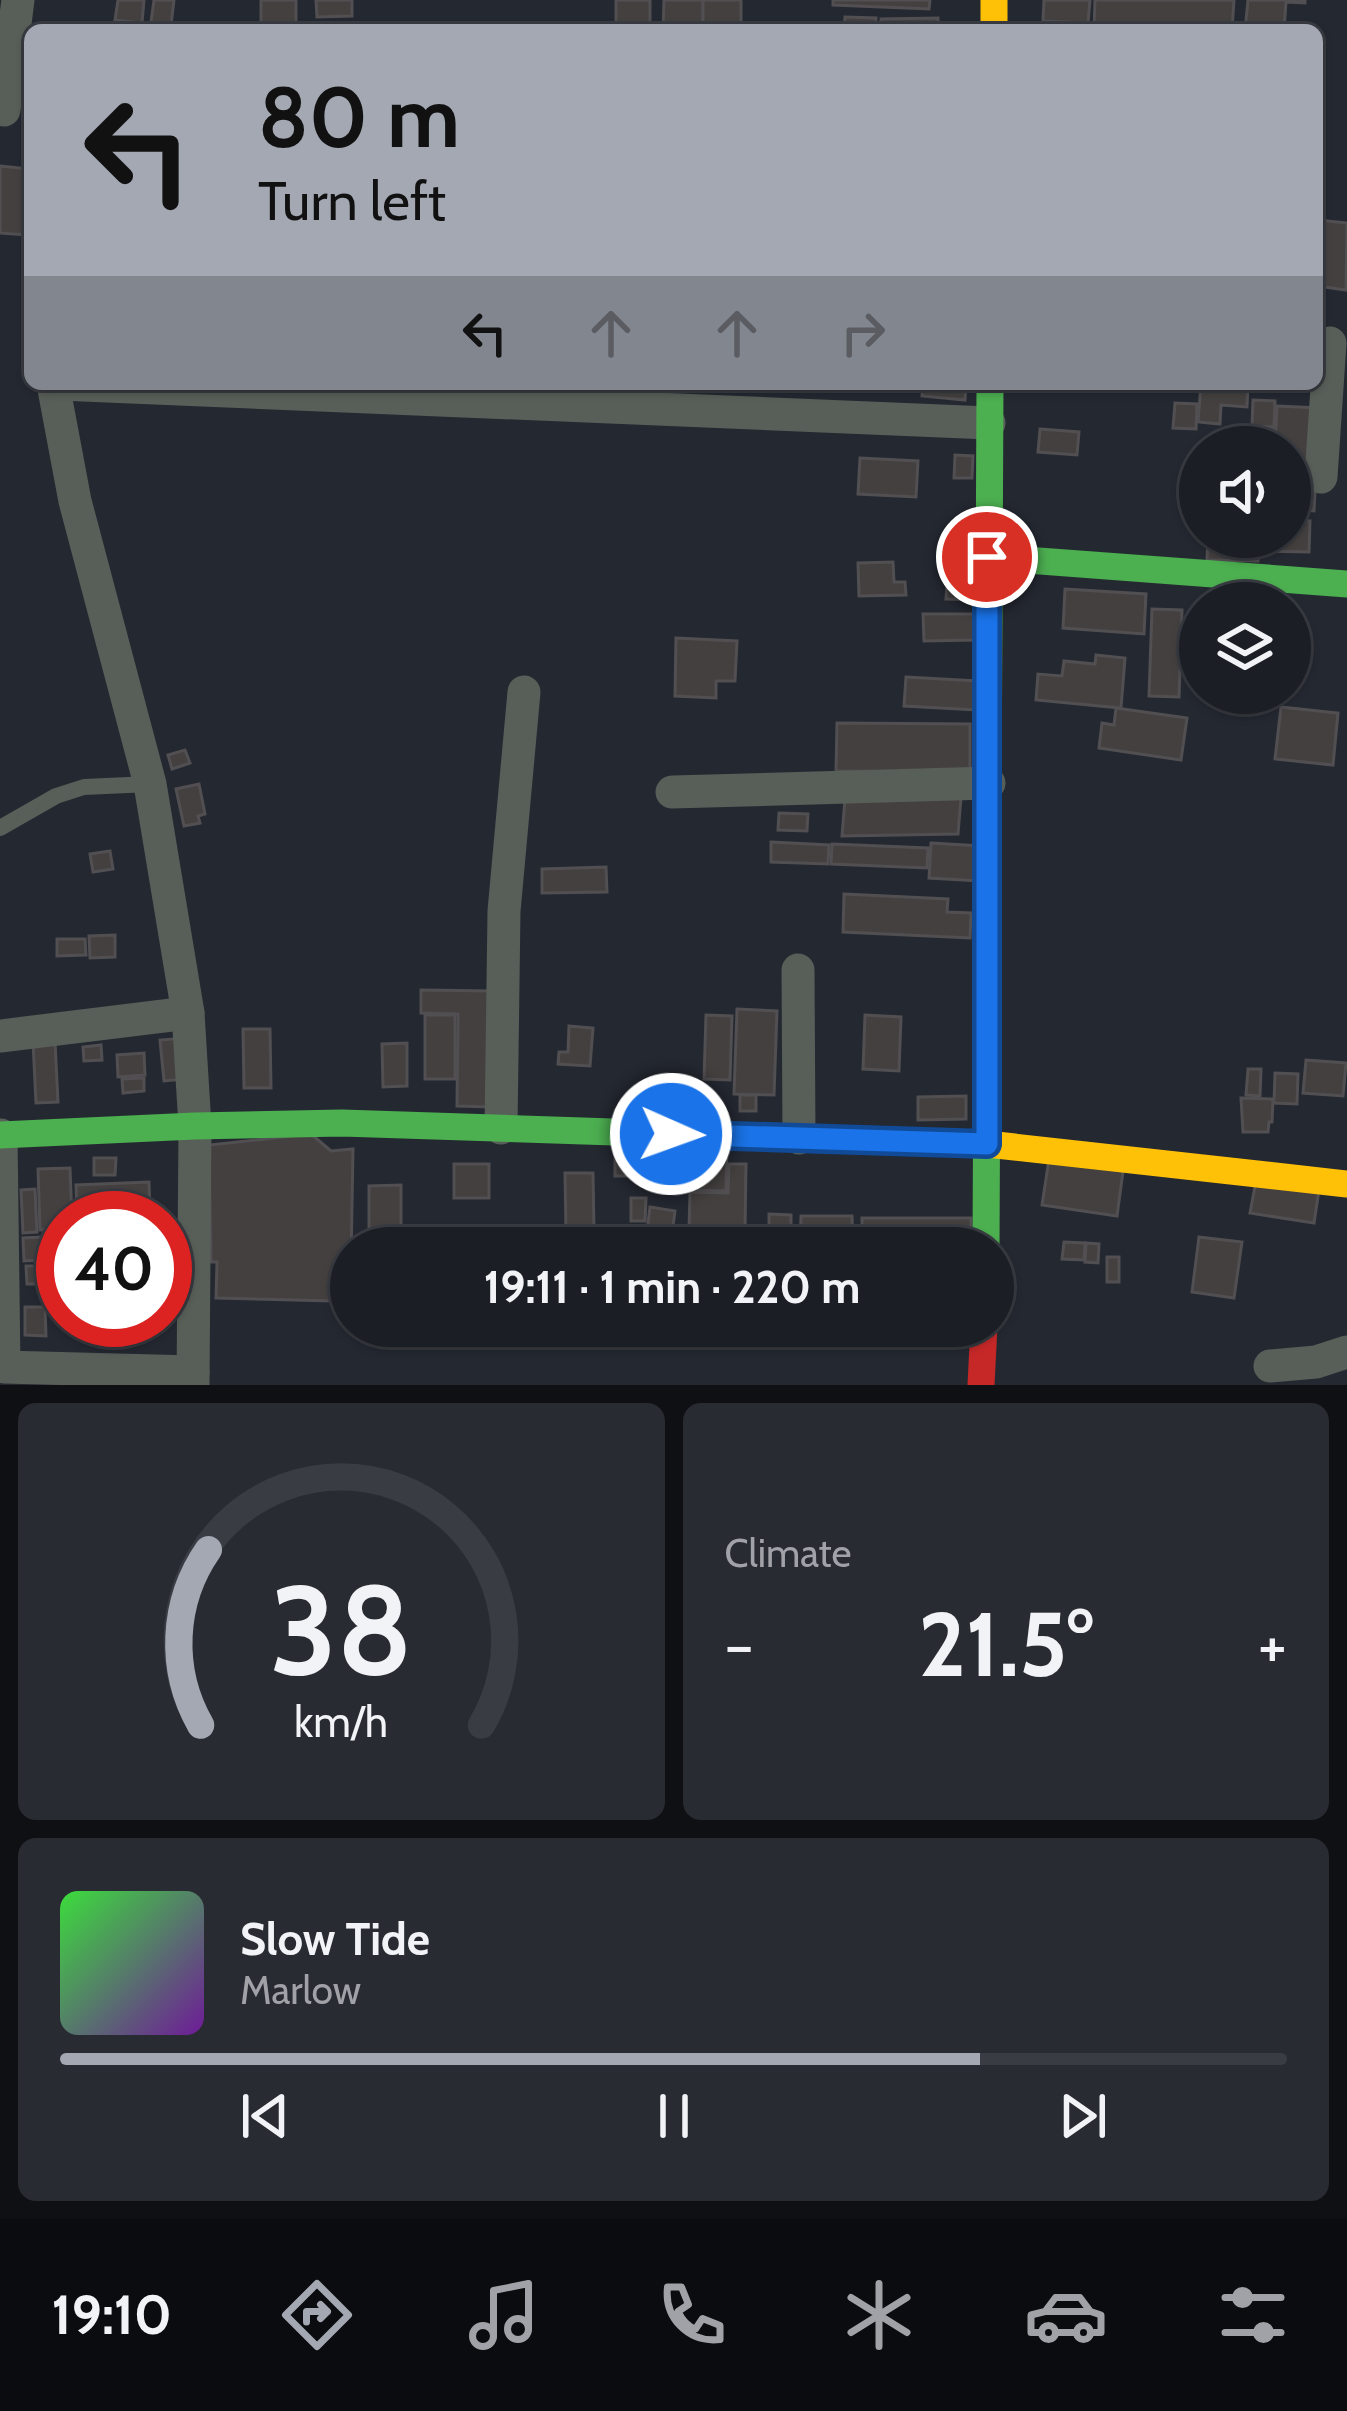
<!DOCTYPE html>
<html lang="en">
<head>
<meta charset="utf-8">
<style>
	body { margin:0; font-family:Cabin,sans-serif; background:#282b32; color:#f1f3f6; height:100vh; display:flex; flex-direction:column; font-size:45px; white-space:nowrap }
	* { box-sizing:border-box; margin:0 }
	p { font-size:39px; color:#a0a2a7 }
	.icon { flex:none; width:66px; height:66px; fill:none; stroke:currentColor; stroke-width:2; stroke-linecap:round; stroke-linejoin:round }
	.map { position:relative; height:1385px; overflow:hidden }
	.sheet { display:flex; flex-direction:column; gap:18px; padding:18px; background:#0f1014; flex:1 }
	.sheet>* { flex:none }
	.top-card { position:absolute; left:24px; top:24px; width:1299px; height:366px; border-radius:18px; box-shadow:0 3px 9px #0004,0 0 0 3px #393c42; background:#a3a8b3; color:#111; overflow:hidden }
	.fabs { position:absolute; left:1179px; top:426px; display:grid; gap:24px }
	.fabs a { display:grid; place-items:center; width:132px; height:132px; border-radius:50%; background:#1b1e25; box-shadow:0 3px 9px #0004,0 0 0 3px #393c42; font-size:60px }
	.speed { position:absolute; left:36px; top:1191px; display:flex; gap:24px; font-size:60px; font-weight:700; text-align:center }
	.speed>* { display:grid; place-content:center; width:156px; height:156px; border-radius:50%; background:#1b1e25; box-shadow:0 3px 9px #0004,0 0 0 3px #393c42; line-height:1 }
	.speed .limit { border:18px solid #d22; background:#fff; color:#111 }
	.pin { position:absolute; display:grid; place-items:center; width:102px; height:102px; color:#fff; margin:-51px; border:6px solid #fff; border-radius:50%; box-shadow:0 3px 12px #0007 }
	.me { position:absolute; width:132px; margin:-66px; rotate:92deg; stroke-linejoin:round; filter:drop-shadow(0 0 9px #0008) }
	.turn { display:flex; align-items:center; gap:42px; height:252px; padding:0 36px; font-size:54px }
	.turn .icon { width:156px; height:156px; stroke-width:2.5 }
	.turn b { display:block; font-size:84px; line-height:102px }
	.lanes { display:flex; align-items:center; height:114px; padding:0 36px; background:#0003; justify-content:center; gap:60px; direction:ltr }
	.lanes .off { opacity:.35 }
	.big { font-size:90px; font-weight:800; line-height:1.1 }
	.sheet .card { flex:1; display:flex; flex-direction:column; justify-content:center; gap:18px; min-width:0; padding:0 42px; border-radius:18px; background:#282b32 }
	.sheet .dial { align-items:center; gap:0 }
	.dial svg { height:312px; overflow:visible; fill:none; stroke:#393c42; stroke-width:7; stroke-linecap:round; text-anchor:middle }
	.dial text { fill:#f1f3f6; stroke:none }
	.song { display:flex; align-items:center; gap:36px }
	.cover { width:144px; height:144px; border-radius:18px; background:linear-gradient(135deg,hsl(120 70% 55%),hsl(280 70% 35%)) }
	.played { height:12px; border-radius:6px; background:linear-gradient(90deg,#a3a8b3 75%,#393c42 75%) }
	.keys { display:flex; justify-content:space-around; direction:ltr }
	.heat { display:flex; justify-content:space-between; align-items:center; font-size:66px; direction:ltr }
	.sheet .tiles { flex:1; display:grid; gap:18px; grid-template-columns:1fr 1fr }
	.card:last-child { grid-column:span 2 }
	.trip { position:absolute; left:330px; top:1227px; width:684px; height:120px; border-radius:60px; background:#1b1e25; box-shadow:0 3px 9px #0004,0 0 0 3px #393c42; font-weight:800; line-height:120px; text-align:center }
	.tab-bar { display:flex; height:192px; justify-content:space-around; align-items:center; background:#0b0c0f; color:#a0a2a7 }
	.tab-bar .icon { width:84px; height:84px }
	.tab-bar .on { color:#a3a8b3 }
	.tab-bar b { font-size:54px; color:#f1f3f6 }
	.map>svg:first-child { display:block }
	.building { fill:#444040; stroke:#514f52; stroke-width:3 }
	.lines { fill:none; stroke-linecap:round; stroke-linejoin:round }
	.lane { stroke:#585e58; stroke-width:16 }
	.street { stroke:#585e58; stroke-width:33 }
	.fast { stroke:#4caf50; stroke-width:27 }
	.slow { stroke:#ffc107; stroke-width:27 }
	.jam { stroke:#c62828; stroke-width:27 }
	.route-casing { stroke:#114b97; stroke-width:30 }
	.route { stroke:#1a73e8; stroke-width:21 }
</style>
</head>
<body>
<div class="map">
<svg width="1347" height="1385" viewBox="0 0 1347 1385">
	<rect width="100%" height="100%" fill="#242831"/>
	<!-- building -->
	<g class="building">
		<path d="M118,0H144L142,23L115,20Z"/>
		<path d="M154,0H174L171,25L151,22Z"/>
		<rect x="261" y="0" width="35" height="30"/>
		<path d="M316,0H352V16L317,17Z"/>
		<rect x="616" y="0" width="34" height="30"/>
		<path d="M664,0H703V30H663Z"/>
		<rect x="703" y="0" width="38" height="30"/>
		<path d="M833,0H930L929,9L833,5Z"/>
		<path d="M1044,0H1090L1088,23L1043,21Z"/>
		<path d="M1095,0H1234L1232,30H1094Z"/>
		<path d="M1248,0H1305V3L1286,2L1284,30H1245Z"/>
		<path d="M845,17L876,18L875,30H844Z"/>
		<path d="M938,18V30H881V19Z"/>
		<path d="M0,166L30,169L26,235L0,233Z"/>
		<path d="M1318,220L1347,223L1346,290L1317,286Z"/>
		<path d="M923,384H966L965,400L922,396Z"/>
		<path d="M1201,384H1248L1247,407L1221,405L1220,424L1198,422Z"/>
		<path d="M1253,400L1275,401L1274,427L1252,426Z"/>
		<path d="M1175,403L1197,404L1196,429L1173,428Z"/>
		<path d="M1277,406L1319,408L1314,511L1290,509V447H1275Z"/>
		<path d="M1252,426L1274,427L1273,447H1251Z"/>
		<path d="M1040,429L1079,432L1077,455L1038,452Z"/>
		<path d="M955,455L973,456L972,478H954Z"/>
		<path d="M860,458L918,461L916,497L858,494Z"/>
		<path d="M1290,520L1310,521L1309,552L1263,551L1264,537H1290Z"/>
		<path d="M1208,537H1259L1258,561L1207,560Z"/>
		<path d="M893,562L894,582H905L906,595L859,596L858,563Z"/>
		<path d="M948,563L978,564L977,600L946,599Z"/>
		<path d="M1065,589L1146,594L1144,634L1063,628Z"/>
		<path d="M1152,609L1182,610L1179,697L1149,696Z"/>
		<path d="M923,614H977V640L924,641Z"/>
		<path d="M676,638L737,641L735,681H716V698L675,696Z"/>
		<path d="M1096,655L1125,658L1121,708L1036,700L1038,674L1062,676L1064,661L1095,664Z"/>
		<path d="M906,677L977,681L976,710L904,706Z"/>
		<path d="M1281,707L1338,713L1333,765L1275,759Z"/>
		<path d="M1116,708L1187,718L1181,760L1099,748L1102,723L1114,725Z"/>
		<path d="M837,723L970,724V772L836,771Z"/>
		<path d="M185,750L190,763L172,769L168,755Z"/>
		<path d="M199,784L205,814L198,816L200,823L184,826L176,789Z"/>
		<path d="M961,798L958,834L842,836L845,799Z"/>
		<path d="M779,813L808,814L807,831L778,830Z"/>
		<path d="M771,842L829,845L828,864L771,862Z"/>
		<path d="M931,843L981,846L979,881L929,878Z"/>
		<path d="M832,844L928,848L927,868L831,864Z"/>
		<path d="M110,851L113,869L93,872L90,854Z"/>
		<path d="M606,867L607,892L542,893V869Z"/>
		<path d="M844,894L948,899L947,912L971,913L970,938L843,932Z"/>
		<path d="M115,935V957L90,958L89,936Z"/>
		<path d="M57,939H85L86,955L57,956Z"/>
		<path d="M421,990L493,991L491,1107L457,1106L458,1014L421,1013Z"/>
		<path d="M737,1009L777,1011L774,1095L734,1094Z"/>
		<rect x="425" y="1015" width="30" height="64"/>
		<path d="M706,1015L732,1016L730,1080L704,1079Z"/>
		<path d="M865,1015L901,1017L899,1071L863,1069Z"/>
		<path d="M569,1026L593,1028L590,1066L558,1064L559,1052H568Z"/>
		<path d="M243,1029H270L271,1088H244Z"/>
		<path d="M184,1038L187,1079L164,1081L160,1040Z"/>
		<path d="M55,1041L58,1102L36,1103L33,1042Z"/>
		<path d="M407,1043V1086L383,1087L382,1044Z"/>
		<path d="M101,1045L102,1060L84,1061L83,1047Z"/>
		<path d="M144,1053L145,1075L118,1077L117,1055Z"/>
		<path d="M1306,1060L1346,1063L1343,1096L1303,1093Z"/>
		<path d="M1248,1069H1261L1260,1096L1246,1095Z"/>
		<path d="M1275,1073L1298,1074L1297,1104L1274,1103Z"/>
		<path d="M144,1078V1091L123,1093L122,1079Z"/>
		<path d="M689,1086H702V1104L689,1105Z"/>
		<rect x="740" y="1095" width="16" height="16"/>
		<path d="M966,1096V1119L918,1120V1097Z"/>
		<path d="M1241,1098L1273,1099L1272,1122H1269L1268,1132H1243Z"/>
		<path d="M311,1134L331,1151L353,1149L351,1263L336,1266L332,1301L216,1298L217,1262H211L209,1145Z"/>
		<path d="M665,1142L666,1184H642V1143Z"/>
		<path d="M637,1143L638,1176H615V1144Z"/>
		<path d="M693,1145L727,1146L726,1191L692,1190Z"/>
		<path d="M1050,1153L1124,1164L1117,1216L1042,1205Z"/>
		<path d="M94,1158H116L115,1175H94Z"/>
		<rect x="454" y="1164" width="35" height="34"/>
		<path d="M729,1164H746L745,1230L689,1229L690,1192L728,1193Z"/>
		<path d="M70,1168L72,1218H63V1229L40,1230L38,1169Z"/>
		<path d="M565,1173H593L594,1231L566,1232Z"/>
		<path d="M1256,1181L1319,1190L1314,1223L1250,1213Z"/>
		<path d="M149,1182L150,1212L77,1215L76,1185Z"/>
		<path d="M401,1185V1240H369V1186Z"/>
		<path d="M35,1189L37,1232L23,1233L21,1190Z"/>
		<path d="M631,1198H646L645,1221H631Z"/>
		<path d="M650,1207L675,1211L670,1248L645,1247Z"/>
		<path d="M769,1214L791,1215V1230L769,1229Z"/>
		<path d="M801,1216H852L853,1248H800Z"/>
		<path d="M862,1218H971V1240L862,1241Z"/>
		<path d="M63,1236V1259L24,1261L23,1238Z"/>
		<rect x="759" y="1236" width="21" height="12"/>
		<path d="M1199,1237L1242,1242L1234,1298L1192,1292Z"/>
		<rect x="684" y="1242" width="42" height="6"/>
		<path d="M1064,1242L1085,1243L1084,1260L1062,1259Z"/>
		<path d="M1086,1243L1099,1244L1098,1263L1085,1262Z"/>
		<rect x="1107" y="1257" width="12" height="25"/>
		<path d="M26,1266H48L49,1284H27Z"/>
		<path d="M25,1307H45L46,1336L25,1335Z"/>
	</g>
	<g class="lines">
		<!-- lane -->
		<path class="lane" d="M0,828L56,796L84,787L150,784"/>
		<!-- street -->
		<g class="street">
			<path d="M4,110L18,0"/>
			<path d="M53,384L75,501L150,784L188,1013L195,1126L193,1385"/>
			<path d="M59,384L989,423"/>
			<path d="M1321,477L1330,343"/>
			<path d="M672,792L989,783"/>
			<path d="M798,970L799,1138"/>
			<path d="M0,1036L188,1013"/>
			<path d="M501,1128L504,911L524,692"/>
			<path d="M1,1135L4,1367L193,1372"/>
			<path d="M1270,1366L1316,1362L1347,1352"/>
		</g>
		<!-- fast -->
		<g class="fast">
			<path d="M987,557L1347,584"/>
			<path d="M0,1135L195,1126L342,1123L853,1140"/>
			<path d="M986,1248L990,384"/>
		</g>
		<!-- slow -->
		<g class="slow">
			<path d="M994,0V30"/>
			<path d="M853,1140L987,1144L1347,1184"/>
		</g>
		<!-- jam -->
		<path class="jam" d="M981,1385L984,1326"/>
	</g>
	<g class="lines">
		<defs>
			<path id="route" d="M671,1134L987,1144V557"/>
		</defs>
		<!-- route casing -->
		<use href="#route" class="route-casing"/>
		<!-- route -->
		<use href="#route" class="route"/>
	</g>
</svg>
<div class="fabs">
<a><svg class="icon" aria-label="sound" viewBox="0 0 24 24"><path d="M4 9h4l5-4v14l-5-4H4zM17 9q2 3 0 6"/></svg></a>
<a><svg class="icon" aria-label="layers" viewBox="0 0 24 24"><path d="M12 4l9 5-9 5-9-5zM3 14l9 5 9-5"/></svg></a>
</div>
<div class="speed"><div class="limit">40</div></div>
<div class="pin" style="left:987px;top:557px;background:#d93025"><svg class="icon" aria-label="arrive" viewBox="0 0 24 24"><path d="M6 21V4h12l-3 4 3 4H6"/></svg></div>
<svg class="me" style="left:671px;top:1134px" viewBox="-20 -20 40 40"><circle r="17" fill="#1a73e8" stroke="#fff" stroke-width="3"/><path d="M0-11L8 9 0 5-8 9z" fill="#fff"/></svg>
<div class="trip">19:11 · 1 min · 220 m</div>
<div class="top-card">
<div class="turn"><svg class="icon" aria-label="left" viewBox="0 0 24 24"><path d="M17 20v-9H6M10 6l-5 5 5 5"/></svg><div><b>80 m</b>Turn left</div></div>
<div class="lanes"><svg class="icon" aria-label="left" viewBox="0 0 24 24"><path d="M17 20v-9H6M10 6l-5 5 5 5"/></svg><svg class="icon off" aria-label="ahead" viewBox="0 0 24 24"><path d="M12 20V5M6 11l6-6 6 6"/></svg><svg class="icon off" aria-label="ahead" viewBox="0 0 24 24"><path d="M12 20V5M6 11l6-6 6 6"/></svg><svg class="icon off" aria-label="right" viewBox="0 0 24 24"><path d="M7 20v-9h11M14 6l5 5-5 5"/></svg></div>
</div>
</div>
<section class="sheet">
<div class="tiles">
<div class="card dial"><svg viewBox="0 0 100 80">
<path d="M14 69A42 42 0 1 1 86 69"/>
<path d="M14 69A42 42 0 0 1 16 24" stroke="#a3a8b3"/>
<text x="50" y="56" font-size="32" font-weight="700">38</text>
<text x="50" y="72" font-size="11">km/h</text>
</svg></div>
<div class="card"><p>Climate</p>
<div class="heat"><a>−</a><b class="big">21.5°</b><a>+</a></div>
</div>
<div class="card">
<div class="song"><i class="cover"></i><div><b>Slow Tide</b><p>Marlow</p></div></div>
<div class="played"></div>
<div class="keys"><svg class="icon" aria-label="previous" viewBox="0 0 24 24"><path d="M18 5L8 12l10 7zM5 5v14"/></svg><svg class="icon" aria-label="pause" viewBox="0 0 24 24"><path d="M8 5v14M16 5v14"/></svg><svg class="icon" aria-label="next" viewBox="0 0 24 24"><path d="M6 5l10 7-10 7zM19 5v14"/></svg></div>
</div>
</div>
</section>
<nav class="tab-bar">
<b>19:10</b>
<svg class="icon on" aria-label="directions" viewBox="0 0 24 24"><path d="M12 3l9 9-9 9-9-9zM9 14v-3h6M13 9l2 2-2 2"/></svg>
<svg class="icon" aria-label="music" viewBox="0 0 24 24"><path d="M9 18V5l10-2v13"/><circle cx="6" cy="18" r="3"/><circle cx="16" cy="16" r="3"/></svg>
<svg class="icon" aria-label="phone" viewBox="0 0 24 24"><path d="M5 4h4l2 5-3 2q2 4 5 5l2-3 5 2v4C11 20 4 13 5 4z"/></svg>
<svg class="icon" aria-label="climate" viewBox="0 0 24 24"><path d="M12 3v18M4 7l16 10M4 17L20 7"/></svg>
<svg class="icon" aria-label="car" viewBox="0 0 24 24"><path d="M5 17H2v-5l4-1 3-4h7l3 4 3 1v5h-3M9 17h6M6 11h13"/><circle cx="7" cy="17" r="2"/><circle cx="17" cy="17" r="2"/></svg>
<svg class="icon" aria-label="filters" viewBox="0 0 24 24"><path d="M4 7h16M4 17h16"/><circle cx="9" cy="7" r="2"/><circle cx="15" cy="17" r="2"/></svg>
</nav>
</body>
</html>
